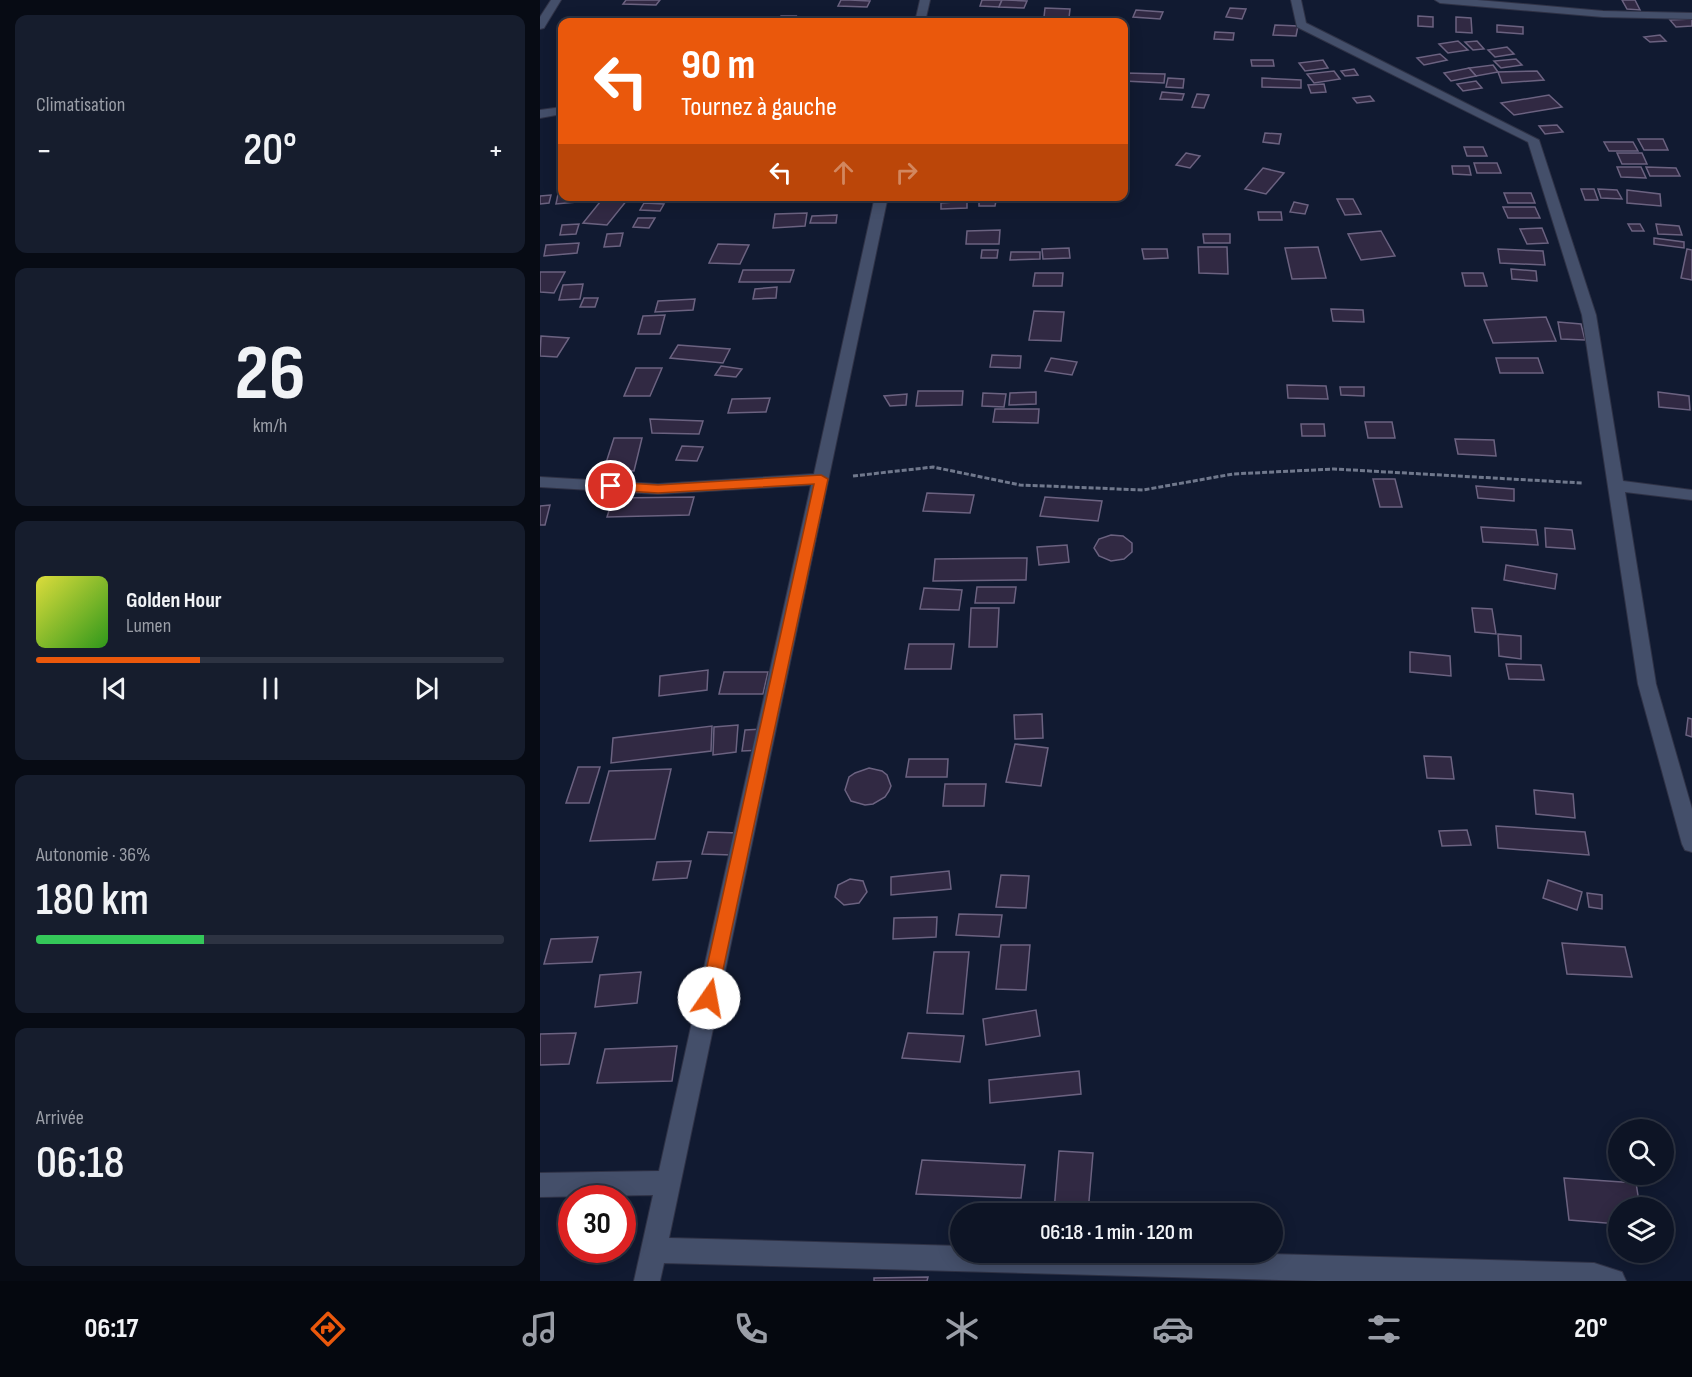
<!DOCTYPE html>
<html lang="fr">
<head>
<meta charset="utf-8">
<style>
	body { margin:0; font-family:"Sofia Sans Condensed",sans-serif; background:#161d2d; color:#f1f3f6; height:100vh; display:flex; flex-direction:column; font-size:22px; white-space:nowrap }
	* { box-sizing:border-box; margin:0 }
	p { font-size:20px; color:#9a9ea7 }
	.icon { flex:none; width:33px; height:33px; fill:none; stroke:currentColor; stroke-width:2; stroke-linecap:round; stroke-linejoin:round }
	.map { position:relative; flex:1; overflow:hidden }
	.panel { display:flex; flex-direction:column; gap:15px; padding:15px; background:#070b14; width:540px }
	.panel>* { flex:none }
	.top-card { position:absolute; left:18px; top:18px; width:570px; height:183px; border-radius:12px; box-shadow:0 3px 15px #0003,0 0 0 2px #2d3342; background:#ea580c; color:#fff; overflow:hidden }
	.tools { position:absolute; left:1068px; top:1119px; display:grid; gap:12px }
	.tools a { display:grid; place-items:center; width:66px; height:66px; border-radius:50%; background:#0d1425; box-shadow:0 3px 15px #0003,0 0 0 2px #2d3342; font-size:30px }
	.speed { position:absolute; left:18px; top:1185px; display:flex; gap:12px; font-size:30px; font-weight:700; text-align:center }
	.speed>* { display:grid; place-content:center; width:78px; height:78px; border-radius:50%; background:#0d1425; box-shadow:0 3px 15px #0003,0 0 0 2px #2d3342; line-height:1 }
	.speed .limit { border:9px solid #d22; background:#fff; color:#111 }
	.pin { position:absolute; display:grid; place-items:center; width:51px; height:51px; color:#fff; margin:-26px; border:3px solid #fff; border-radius:50%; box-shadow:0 2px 6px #0007 }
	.me { position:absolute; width:66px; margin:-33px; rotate:12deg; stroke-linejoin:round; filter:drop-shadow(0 0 4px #0008) }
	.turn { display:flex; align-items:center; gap:21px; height:126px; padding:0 24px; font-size:27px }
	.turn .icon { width:78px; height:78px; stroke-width:2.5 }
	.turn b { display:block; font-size:42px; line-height:51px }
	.lanes { display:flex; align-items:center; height:57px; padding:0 24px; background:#0003; justify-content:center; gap:30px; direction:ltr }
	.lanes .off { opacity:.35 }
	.big { font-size:45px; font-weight:600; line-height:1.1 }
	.panel .widget { flex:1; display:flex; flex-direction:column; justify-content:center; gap:9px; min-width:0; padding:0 21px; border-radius:12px; background:#161d2d }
	.panel .dial { align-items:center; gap:0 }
	.dial b { font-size:78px; line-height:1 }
	.song { display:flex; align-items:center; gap:18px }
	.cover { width:72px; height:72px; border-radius:9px; background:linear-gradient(135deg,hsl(60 70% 55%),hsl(110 70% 35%)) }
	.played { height:6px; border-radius:3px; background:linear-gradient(90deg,#ea580c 35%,#2d3342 35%) }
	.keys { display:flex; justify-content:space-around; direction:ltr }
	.heat { display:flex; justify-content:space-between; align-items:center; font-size:33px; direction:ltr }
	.charge { height:9px; border-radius:4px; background:linear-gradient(90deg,#34c759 36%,#2d3342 0) }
	.trip { position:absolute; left:410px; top:1203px; width:333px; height:60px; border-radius:30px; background:#0d1425; box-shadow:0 3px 15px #0003,0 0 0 2px #2d3342; font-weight:600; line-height:60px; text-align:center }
	.dock { display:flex; height:96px; justify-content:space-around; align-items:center; background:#05080f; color:#9a9ea7 }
	.dock .icon { width:42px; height:42px }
	.dock .on { color:#ea580c }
	.dock b { font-size:27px; color:#f1f3f6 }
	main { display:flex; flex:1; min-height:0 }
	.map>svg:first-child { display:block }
	.building { fill:#312943; stroke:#6b6280; stroke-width:1.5 }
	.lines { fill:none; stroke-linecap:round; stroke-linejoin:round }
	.minor-casing { stroke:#2f3246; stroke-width:2 }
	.path { stroke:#70788c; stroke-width:3; stroke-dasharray:5 2; stroke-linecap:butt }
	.minor { fill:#444f6a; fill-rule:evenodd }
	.route { fill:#ea580c; stroke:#983908; stroke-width:1.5 }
</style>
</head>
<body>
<main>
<section class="panel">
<div class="widget"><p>Climatisation</p>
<div class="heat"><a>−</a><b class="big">20°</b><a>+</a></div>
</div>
<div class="widget dial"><b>26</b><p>km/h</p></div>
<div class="widget">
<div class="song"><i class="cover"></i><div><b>Golden Hour</b><p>Lumen</p></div></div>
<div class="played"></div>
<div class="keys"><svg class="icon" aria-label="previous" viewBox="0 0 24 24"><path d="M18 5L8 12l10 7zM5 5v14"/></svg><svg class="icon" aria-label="pause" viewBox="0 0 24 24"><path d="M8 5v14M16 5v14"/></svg><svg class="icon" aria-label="next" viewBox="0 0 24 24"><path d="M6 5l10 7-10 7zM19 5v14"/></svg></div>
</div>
<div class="widget"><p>Autonomie · 36%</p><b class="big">180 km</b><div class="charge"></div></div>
<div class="widget"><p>Arrivée</p><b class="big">06:18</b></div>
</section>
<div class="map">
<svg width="1152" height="1281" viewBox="0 0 1152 1281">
	<rect width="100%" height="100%" fill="#111a31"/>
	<!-- building -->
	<g class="building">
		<path d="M86,0H120L116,5L83,4Z"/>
		<path d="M301,0H310L330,1L327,7L298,6Z"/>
		<path d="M442,0H462L459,7L440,6Z"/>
		<path d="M462,0H466L487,1L484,8L459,7Z"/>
		<path d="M1082,0H1095L1100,10L1087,9Z"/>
		<path d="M505,8L530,9L529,18L504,17Z"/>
		<path d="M690,8L706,9L702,19L686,17Z"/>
		<path d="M596,10L623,12L620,19L593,17Z"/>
		<path d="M241,16H256L252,22H236Z"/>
		<path d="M878,16L893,17V27L878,26Z"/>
		<path d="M916,17L931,18L932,33L916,32Z"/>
		<path d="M1152,19V26L1136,27L1130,20Z"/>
		<path d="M735,25L758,26L756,36L733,35Z"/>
		<path d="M957,25L983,27V34L957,32Z"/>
		<path d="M675,32L694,33L693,40L674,39Z"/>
		<path d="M1120,35L1126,41L1110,42L1104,37Z"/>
		<path d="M918,41L928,50L908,53L899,44Z"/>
		<path d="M937,41L944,49L933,50L925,42Z"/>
		<path d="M967,47L974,54L955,57L948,50Z"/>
		<path d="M900,54L907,60L884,65L877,58Z"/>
		<path d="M976,59L982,65L961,68L954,61Z"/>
		<path d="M711,60H733L734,66H712Z"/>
		<path d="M783,60L788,68L765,71L759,63Z"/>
		<path d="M953,65L958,72L936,76L929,68Z"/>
		<path d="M929,68L936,76L911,81L904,73Z"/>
		<path d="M814,69L818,75L805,76L801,71Z"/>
		<path d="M794,71L800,79L774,83L767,74Z"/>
		<path d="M997,71L1004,80L962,83L958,72Z"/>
		<path d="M586,73L625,74L624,83L584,81Z"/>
		<path d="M628,78L644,79L643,88L626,87Z"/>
		<path d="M722,78L761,80V88L722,87Z"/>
		<path d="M936,81L942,88L923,91L917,84Z"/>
		<path d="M784,84L786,92L771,93L768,85Z"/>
		<path d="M622,92L644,94L642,100L620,99Z"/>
		<path d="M657,94L669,95L664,108L652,107Z"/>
		<path d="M1009,95L1022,107L974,115L961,103Z"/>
		<path d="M830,96L834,101L817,103L813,98Z"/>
		<path d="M1017,125L1023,132L1005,134L999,126Z"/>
		<path d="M725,133L741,134L739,144L723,142Z"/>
		<path d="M1098,139H1123L1128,150H1104Z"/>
		<path d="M1064,142H1093L1098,151H1069Z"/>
		<path d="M924,147H943L947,156H927Z"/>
		<path d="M646,153L660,156L650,168L636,165Z"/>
		<path d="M1077,153H1102L1107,164H1082Z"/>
		<path d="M934,163H957L961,173H937Z"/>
		<path d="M912,166H929L931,175L913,174Z"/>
		<path d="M1077,167H1101L1106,178L1081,177Z"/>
		<path d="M1106,167L1136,168L1140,176H1110Z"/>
		<path d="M723,168L744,173L726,194L705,189Z"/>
		<path d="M1041,189H1054L1058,200H1045Z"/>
		<path d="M1058,189L1077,190L1082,199L1061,198Z"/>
		<path d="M1087,190L1120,194L1121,206L1087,203Z"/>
		<path d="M22,193V196H59V200L16,204L18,194Z"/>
		<path d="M964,193H991L995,203H968Z"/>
		<path d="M11,195L9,203L0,204V196Z"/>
		<path d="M64,197L88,199L67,225L43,223Z"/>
		<path d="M797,199H813L821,214L805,215Z"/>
		<path d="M427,201V208L401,209V203Z"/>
		<path d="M439,201H456L455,206H439Z"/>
		<path d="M754,202L768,205L765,214L750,212Z"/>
		<path d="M104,203L124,204L120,211L100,210Z"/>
		<path d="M963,207H995L1000,218H968Z"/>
		<path d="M718,212H741L742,220H719Z"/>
		<path d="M267,213L265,226L233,228L235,214Z"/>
		<path d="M297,215L296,223H270L272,216Z"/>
		<path d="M98,218H115L109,228L93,227Z"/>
		<path d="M39,224L36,234L20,235L22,225Z"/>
		<path d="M1088,224H1100L1104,231H1092Z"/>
		<path d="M1116,224L1139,226L1142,235L1118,234Z"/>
		<path d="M1002,228L1008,243L987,244L980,229Z"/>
		<path d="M460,230L459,244H426L427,231Z"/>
		<path d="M841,231L855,256L821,260L808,234Z"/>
		<path d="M83,233L80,246L64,247L67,234Z"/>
		<path d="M663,234H690V243H664Z"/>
		<path d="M1114,238L1144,242V248L1114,244Z"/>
		<path d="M39,243L37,253L4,256L6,245Z"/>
		<path d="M178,244L209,245L200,264L169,263Z"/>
		<path d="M658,247H687L688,274L659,273Z"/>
		<path d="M778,247L786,278L752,279L745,248Z"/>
		<path d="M529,248L530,258L503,259L502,249Z"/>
		<path d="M602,249H627L628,258L604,259Z"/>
		<path d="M958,249L1003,251L1005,265L960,263Z"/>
		<path d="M1147,249L1152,250V280L1141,278Z"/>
		<path d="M442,250H458L457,258H441Z"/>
		<path d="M471,252H500V259L470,260Z"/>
		<path d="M971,269L996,271L997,281L972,279Z"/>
		<path d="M203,270H254L250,282H199Z"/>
		<path d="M0,272H25L14,293L0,292Z"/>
		<path d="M495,273H523L522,286H493Z"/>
		<path d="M922,273H943L947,286H925Z"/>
		<path d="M43,284L40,299L19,300L23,285Z"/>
		<path d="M237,287L236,298L213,299L215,289Z"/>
		<path d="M44,298H58L55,307H40Z"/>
		<path d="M155,299L153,310L115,312L118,301Z"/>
		<path d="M791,309L823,310L824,322L793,321Z"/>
		<path d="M494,311L524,312L521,341L489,340Z"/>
		<path d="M125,315L120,334H98L103,316Z"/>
		<path d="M1006,317L1016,341L953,343L944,320Z"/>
		<path d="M1018,322L1041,324L1045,340L1021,339Z"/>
		<path d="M1,336L29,338L17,357L0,356Z"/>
		<path d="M138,345L190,349L183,363L130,358Z"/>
		<path d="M452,355L481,356L480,368L450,367Z"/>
		<path d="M511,358L537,362L532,375L505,371Z"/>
		<path d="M956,358H998L1003,373H960Z"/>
		<path d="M181,366L202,369L196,377L175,375Z"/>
		<path d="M96,368H122L110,396H84Z"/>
		<path d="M747,385L786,386L788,399L748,398Z"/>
		<path d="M800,387H824V396L801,395Z"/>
		<path d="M378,391H423L422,405L376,406Z"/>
		<path d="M496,392V404L469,405L470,393Z"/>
		<path d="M1118,392L1149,396L1150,410L1119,407Z"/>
		<path d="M443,393L466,394L464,407L442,406Z"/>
		<path d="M367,394L366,405L350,406L344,396Z"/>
		<path d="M230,398L226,412L188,413L192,399Z"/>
		<path d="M455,409H499L498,423L453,422Z"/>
		<path d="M110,419L163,421L159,434L112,433Z"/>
		<path d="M825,422H852L855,438H828Z"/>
		<path d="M761,424H784L785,436H762Z"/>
		<path d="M74,438H102L94,471L64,469Z"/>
		<path d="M915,439L954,440L956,456L918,454Z"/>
		<path d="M142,446L163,447L157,461L136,460Z"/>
		<path d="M833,479H855L862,507H840Z"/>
		<path d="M936,486L974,489V501L938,498Z"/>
		<path d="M387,493L434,495L430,513L383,511Z"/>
		<path d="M154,497L149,515L67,517L73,498Z"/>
		<path d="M505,497L562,501L558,521L500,516Z"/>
		<path d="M10,505L5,525H0V506Z"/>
		<path d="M941,527L996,530L998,545L943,542Z"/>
		<path d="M1005,528L1032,530L1035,549L1006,547Z"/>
		<path d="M571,535L583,536L592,543V552L584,559L571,561L559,556L554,548L559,539Z"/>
		<path d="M527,545L529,562L499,565L497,547Z"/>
		<path d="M487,558L486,580L393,581L395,559Z"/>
		<path d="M966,565L1017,574L1015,589L964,580Z"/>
		<path d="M437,587H476L474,603H435Z"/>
		<path d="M384,588L422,590L419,610L380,609Z"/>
		<path d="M431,608H459L457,647H429Z"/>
		<path d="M932,608L952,609L956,634L935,632Z"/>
		<path d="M958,634L981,636V659L959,656Z"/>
		<path d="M369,644H414L411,669H365Z"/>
		<path d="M870,652L910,656L911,676L870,672Z"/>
		<path d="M966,664L1001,665L1004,680L969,679Z"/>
		<path d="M168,670L167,690L119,696L120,676Z"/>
		<path d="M184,672H228L223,694H179Z"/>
		<path d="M502,714L503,738L475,739L474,715Z"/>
		<path d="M1148,718L1152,719V737L1146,735Z"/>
		<path d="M198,725L196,752L173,755L174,727Z"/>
		<path d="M172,726L171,751L71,763L73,738Z"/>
		<path d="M226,729L224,750L202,751L205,730Z"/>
		<path d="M475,744L508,748L501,786L466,782Z"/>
		<path d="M884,756L911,757L914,779L887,778Z"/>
		<path d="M369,759H408L407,777H366Z"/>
		<path d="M38,767H60L49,803H26Z"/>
		<path d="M329,768L342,771L347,775L351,786L349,791L345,797L333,804L325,805L311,801L305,790L309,777L315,773Z"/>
		<path d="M131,769L115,839L50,841L69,771Z"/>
		<path d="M405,784H446L444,806H403Z"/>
		<path d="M994,790L1033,794L1035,818L996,814Z"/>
		<path d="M956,826L1045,832L1049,855L958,848Z"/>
		<path d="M927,830L931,845L902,846L899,831Z"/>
		<path d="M168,832L198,833L192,855L162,854Z"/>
		<path d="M151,861L147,878L113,880L117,862Z"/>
		<path d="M409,871L411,889L351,895V877Z"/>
		<path d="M461,875L489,876L486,908L456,907Z"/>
		<path d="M310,879L323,881L327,892L319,903L304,905L295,897L298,885Z"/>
		<path d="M1008,880L1042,892L1037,910L1003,898Z"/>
		<path d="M1047,893L1062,895V909L1049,907Z"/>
		<path d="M419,914L462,915L459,937L416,935Z"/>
		<path d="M397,917L396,937L353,939L354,918Z"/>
		<path d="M58,937L52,962L4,964L11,939Z"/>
		<path d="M1022,943L1085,947L1092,977L1027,974Z"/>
		<path d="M461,945H490L486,990L456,989Z"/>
		<path d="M394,952H429L423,1014L387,1013Z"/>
		<path d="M101,972L97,1003L55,1007L60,975Z"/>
		<path d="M496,1010L500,1036L446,1045L443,1019Z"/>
		<path d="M36,1033L29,1064L0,1065V1034Z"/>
		<path d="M368,1033L424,1036L420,1062L362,1058Z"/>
		<path d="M137,1046L132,1081L57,1083L65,1049Z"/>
		<path d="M539,1071L541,1094L450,1103L449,1080Z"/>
		<path d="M519,1151L553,1153L548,1213L514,1211Z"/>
		<path d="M382,1160L485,1165L481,1198L376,1194Z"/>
		<path d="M1024,1178L1096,1183L1100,1208H1078V1224L1029,1220Z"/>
		<path d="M388,1277L387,1281H334V1278Z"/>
	</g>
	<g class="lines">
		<defs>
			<g id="minor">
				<path d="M11,0H21L4,28L0,29V17Z"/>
				<path d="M380,0H390L385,22H375Z"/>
				<path d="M751,0H761L766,23L999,140L1056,315L1083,481L1152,490V500L1085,492L1116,684L1152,809V852L1145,850L1142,844L1098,684L1042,315L988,142L757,27Z"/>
				<path d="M895,0H937L1063,11L1152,13V19L1063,17L900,3Z"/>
				<path d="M22,107V114L0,118V110Z"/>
				<path d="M335,196H348L129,1238L420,1246V1252H660L1054,1263L1082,1272L1086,1281H778L124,1263L120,1281H94L113,1195L0,1197V1173L119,1171L271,485L118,494L0,487V477L118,484L274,474Z"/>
			</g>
		</defs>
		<!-- minor casing -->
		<use href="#minor" class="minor-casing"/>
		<!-- path -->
		<path class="path" d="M313,476L393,467L480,485L603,490L693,474L794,469L1042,483"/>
		<!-- minor -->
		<use href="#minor" class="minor"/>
	</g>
	<!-- route -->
	<path class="route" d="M281,475L288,479L177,998L175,1004L169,1006L163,1004L160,998L274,484L118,493L71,490L65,486L71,482L118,485Z"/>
</svg>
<div class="tools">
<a><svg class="icon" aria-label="search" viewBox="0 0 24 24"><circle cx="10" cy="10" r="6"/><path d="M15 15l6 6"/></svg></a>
<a><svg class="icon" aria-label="layers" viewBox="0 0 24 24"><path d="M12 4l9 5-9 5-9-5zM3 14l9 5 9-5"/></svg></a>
</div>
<div class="speed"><div class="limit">30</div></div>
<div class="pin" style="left:71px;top:486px;background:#d93025"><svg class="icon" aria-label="arrive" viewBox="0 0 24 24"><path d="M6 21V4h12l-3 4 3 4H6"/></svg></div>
<svg class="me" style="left:169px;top:998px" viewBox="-20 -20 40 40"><circle r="19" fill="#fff"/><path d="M0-13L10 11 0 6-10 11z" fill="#ea580c"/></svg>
<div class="trip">06:18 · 1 min · 120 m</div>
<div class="top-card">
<div class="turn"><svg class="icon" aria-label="left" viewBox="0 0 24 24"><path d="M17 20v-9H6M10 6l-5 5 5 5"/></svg><div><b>90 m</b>Tournez à gauche</div></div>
<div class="lanes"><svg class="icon" aria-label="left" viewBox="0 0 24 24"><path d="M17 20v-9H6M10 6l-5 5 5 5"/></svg><svg class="icon off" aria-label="ahead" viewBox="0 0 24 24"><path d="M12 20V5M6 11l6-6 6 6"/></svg><svg class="icon off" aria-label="right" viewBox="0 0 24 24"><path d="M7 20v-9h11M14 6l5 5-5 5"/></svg></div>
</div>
</div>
</main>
<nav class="dock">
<b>06:17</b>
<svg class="icon on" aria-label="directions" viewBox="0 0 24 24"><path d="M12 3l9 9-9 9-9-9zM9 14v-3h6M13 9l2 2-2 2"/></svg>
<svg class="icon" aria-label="music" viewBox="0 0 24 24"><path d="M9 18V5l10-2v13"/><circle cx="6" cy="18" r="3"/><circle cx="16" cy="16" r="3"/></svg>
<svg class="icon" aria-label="phone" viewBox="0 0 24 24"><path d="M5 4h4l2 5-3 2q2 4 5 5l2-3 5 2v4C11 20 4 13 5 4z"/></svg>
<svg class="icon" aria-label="climate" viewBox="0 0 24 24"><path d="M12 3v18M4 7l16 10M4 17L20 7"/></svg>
<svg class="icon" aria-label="car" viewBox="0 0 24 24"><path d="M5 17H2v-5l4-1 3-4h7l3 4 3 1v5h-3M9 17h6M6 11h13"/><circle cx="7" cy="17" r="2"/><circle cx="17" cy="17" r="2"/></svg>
<svg class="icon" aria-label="filters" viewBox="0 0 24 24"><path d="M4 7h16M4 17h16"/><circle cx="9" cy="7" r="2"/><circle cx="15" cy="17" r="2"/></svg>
<b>20°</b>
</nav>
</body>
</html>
